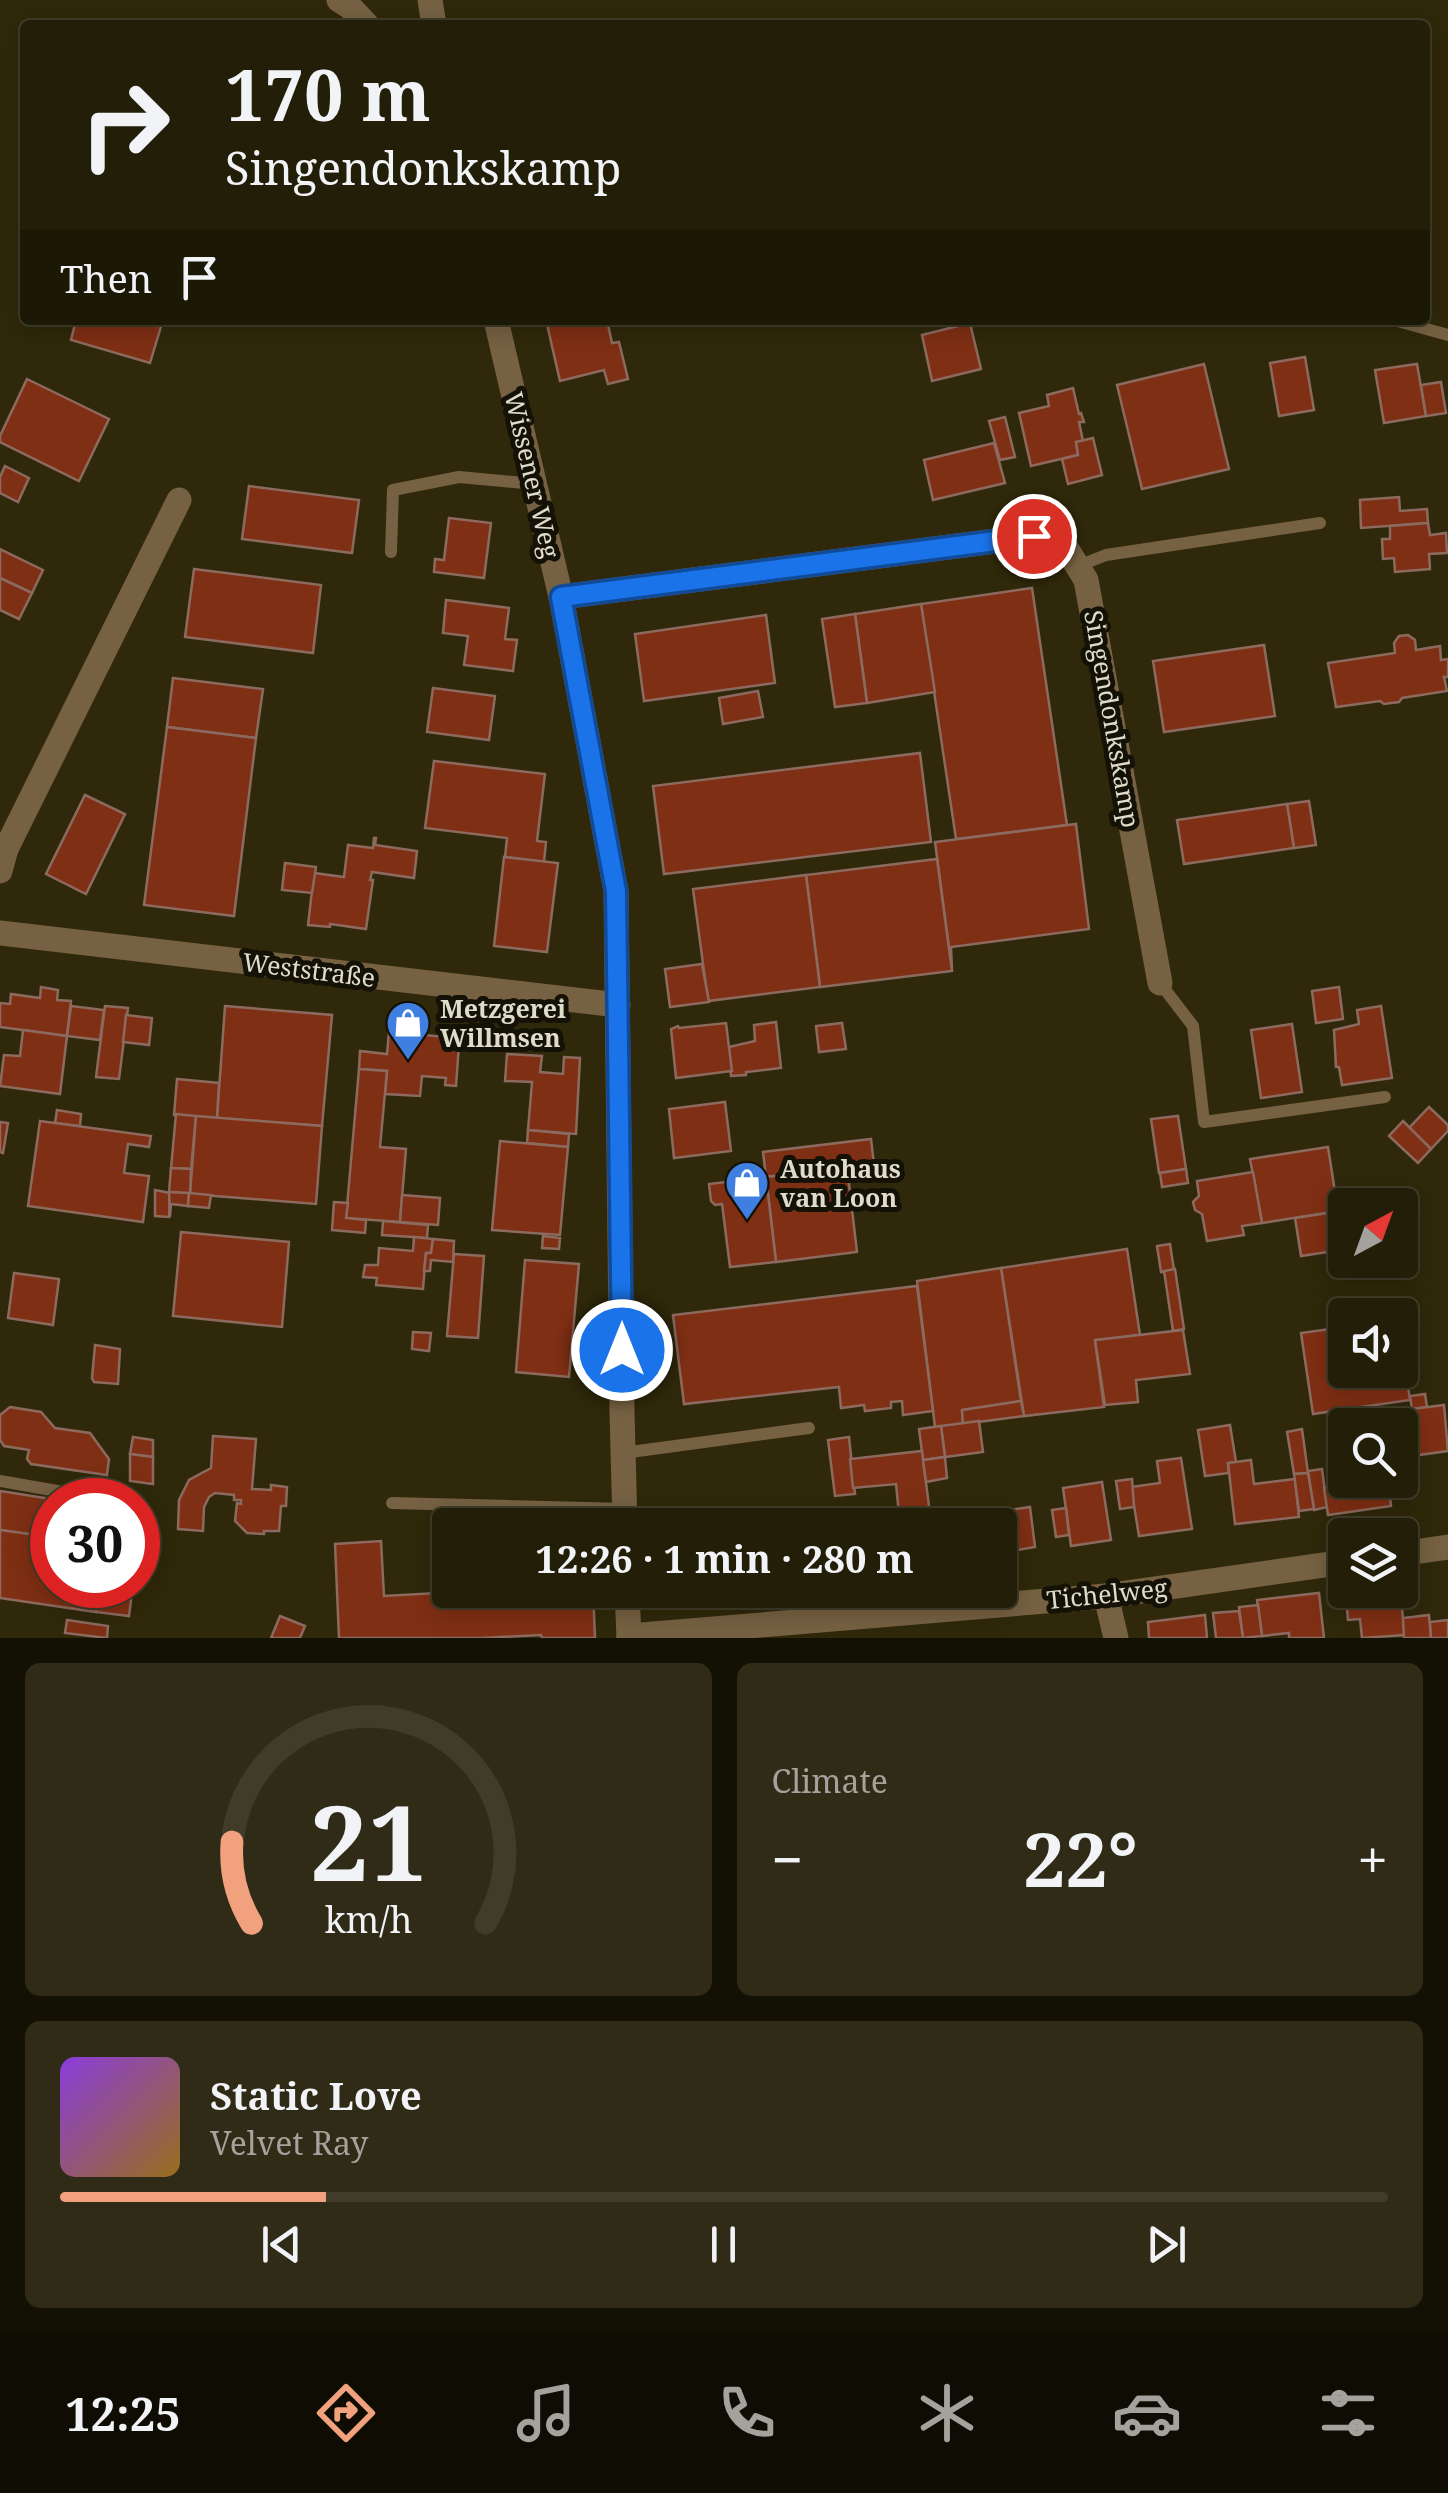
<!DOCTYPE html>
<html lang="en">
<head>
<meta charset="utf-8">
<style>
	body { margin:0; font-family:"Noto Serif",serif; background:#2f2b16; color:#f1f3f6; height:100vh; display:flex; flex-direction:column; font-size:38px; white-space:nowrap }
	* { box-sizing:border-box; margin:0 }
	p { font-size:32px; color:#a3a29c }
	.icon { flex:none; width:55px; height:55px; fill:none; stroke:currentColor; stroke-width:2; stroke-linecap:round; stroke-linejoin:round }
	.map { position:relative; height:1638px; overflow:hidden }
	.drawer { display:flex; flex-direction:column; gap:25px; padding:25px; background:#131004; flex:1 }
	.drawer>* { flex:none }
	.hud { position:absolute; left:20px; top:20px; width:1410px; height:305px; border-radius:10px; box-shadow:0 5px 25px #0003,0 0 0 2px #403c29; background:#231e08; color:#f1f3f6; overflow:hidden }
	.needle { width:65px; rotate:41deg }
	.controls { position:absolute; left:1328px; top:1188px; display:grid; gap:20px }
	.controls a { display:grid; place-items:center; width:90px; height:90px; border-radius:10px; background:#231e08; box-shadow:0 5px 25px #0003,0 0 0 2px #403c29; font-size:50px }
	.speed { position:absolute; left:30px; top:1478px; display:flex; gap:20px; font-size:50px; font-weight:700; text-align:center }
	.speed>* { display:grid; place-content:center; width:130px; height:130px; border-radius:50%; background:#231e08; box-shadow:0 5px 25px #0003,0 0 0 2px #403c29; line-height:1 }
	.speed .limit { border:15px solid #d22; background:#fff; color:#111 }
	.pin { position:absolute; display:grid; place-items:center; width:85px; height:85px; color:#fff; margin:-42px; border:5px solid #fff; border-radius:50%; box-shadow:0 2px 10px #0007 }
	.me { position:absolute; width:110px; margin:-55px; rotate:0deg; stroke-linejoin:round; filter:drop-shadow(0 0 8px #0008) }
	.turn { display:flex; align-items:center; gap:35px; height:210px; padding:0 40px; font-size:45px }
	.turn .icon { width:130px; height:130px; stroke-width:2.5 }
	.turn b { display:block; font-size:70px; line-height:85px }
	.then { display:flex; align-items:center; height:95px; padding:0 40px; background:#0003; gap:20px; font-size:38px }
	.big { font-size:75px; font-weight:700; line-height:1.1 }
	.drawer .card { flex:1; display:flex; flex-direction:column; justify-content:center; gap:15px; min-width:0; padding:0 35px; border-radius:15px; background:#2f2b16 }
	.drawer .dial { align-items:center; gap:0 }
	.dial svg { height:260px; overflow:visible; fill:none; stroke:#403c29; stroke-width:7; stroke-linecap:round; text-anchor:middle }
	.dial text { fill:#f1f3f6; stroke:none }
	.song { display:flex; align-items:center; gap:30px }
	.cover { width:120px; height:120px; border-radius:15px; background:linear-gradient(135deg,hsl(270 70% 55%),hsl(40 70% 35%)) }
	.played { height:10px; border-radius:5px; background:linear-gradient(90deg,#f1a17e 20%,#403c29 20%) }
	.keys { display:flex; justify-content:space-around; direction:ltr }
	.heat { display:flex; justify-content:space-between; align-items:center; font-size:55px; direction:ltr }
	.drawer .tiles { flex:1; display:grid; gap:25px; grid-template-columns:1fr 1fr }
	.card:last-child { grid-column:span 2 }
	.trip { position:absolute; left:432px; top:1508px; width:585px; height:100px; border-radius:10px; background:#231e08; box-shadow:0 5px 25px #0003,0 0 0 2px #403c29; font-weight:700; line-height:100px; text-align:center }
	.tab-bar { display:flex; height:160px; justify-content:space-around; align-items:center; background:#0e0c03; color:#a3a29c }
	.tab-bar .icon { width:70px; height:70px }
	.tab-bar .selected { color:#f1a17e }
	.tab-bar b { font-size:45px; color:#f1f3f6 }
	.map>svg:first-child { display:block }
	.building { fill:#7f2f13; stroke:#8c6a5f; stroke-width:2.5 }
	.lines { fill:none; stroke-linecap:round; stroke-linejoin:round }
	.lane { stroke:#766142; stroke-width:12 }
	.street { stroke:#766142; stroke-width:25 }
	.route-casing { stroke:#114b97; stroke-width:25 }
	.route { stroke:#1a73e8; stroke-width:18 }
	.labels { text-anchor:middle; stroke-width:10; stroke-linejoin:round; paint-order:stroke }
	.street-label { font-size:25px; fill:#e0dccb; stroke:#141106 }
	.poi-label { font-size:25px; font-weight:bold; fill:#e0dccb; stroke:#141106; text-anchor:start }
</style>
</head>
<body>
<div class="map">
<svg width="1448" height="1638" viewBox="0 0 1448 1638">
	<rect width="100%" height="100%" fill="#2f280a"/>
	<!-- building -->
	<g class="building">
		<path d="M76,320H163L150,363L71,340Z"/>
		<path d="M546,320H607L612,343L619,342L628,379L608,384L604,370L560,381Z"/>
		<path d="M970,323L981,369L932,381L922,335Z"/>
		<path d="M1305,357L1314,410L1279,416L1270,363Z"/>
		<path d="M1204,364L1229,469L1142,489L1117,385Z"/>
		<path d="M1417,364L1426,416L1384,423L1375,370Z"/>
		<path d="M27,379L109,419L79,481L0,442V436Z"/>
		<path d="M1441,382L1446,413L1426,416L1421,385Z"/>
		<path d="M1073,388L1079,414L1081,413L1084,422H1079L1083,441L1076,442L1078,455L1031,466L1019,413L1049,406L1047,395Z"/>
		<path d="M1005,417L1015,457L1000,460L989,421Z"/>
		<path d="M1093,438L1102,475L1068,484L1062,459L1078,455L1076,442Z"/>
		<path d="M994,443L1005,483L933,500L924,460Z"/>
		<path d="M5,466L29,478L18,502L0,493V477Z"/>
		<path d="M249,486L359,500L352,553L242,539Z"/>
		<path d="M1399,497L1400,511L1427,509L1428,523L1361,528L1360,500Z"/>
		<path d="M449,518L491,523L484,578L434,572L435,559L444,560Z"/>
		<path d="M1428,523L1430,535L1446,533L1447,553L1429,554L1430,569L1395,572L1394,558L1383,559L1382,539H1390V526Z"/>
		<path d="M0,549L43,570L32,593L0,578Z"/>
		<path d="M194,569L321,585L313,653L185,637Z"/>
		<path d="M0,578L32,593L19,619L0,610Z"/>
		<path d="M1032,588L1067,825L956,839L921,604Z"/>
		<path d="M446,600L509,608L505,639L517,640L513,671L464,665L468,636L443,633Z"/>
		<path d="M921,604L935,692L867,703L855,614Z"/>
		<path d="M855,614L867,703L835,707L822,619Z"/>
		<path d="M766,615L775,683L644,701L635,634Z"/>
		<path d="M1408,635L1415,640L1416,650L1440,646L1441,660L1448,659V677H1444L1447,691L1402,698L1399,702L1384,704L1380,701L1336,707L1328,663L1395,653L1394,643L1399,636Z"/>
		<path d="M1264,645L1275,716L1164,732L1153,661Z"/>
		<path d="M173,678L263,689L256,738L167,727Z"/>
		<path d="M433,688L495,696L489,740L427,732Z"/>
		<path d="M758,691L763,717L723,724L719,698Z"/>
		<path d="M167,727L256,738L234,916L144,905Z"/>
		<path d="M920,753L931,842L664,874L653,786Z"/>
		<path d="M434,761L545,774L537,841L546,842L544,862L505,857L507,838L425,828Z"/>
		<path d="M85,795L125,814L86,894L46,874Z"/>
		<path d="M1309,801L1316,845L1294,848L1287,804Z"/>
		<path d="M1287,804L1294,848L1184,864L1177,820Z"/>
		<path d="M1076,824L1089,929L951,947L952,971L935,842Z"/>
		<path d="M374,838H376L375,845L417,851L414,878L372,872L370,880H373L366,929L330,924V927L308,925L314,873L344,877L348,845L373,848Z"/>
		<path d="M504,857L558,863L547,952L494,946Z"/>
		<path d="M937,859L952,971L820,987L806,875Z"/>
		<path d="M285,863L316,867L312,893L282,890Z"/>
		<path d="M806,875L820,987L708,1001L693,889Z"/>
		<path d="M702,964L709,1002L670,1007L665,969Z"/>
		<path d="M41,987L58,990L57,1000L71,1001L67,1036L0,1027V1003L10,1004L11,994L40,998Z"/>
		<path d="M1339,987L1343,1019L1316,1023L1312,991Z"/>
		<path d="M71,1006L104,1010L100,1040L67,1036Z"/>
		<path d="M105,1006L128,1008L119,1079L96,1077Z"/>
		<path d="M225,1006L332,1015L322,1126L217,1118Z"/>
		<path d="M1381,1006L1392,1078L1342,1085L1339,1067H1336L1334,1030L1359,1024L1357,1010Z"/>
		<path d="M126,1015L152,1018L149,1045L123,1042Z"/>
		<path d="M776,1022L781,1068L746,1072V1075L731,1076L729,1047L755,1041L754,1025Z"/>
		<path d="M726,1023L732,1071L676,1078L671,1029L678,1026L679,1028Z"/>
		<path d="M842,1023L846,1049L819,1052L816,1026Z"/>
		<path d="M1292,1024L1302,1092L1261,1098L1251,1030Z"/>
		<path d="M23,1030L67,1036L60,1094L0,1086L4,1055L20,1056Z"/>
		<path d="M446,1030L460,1031L456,1086L445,1085L446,1078L422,1076L420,1096L385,1094L387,1071L359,1069L360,1051L387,1054L389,1032L446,1037Z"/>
		<path d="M507,1054L542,1056L540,1072L563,1074L564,1057L580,1058L576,1134L528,1130L532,1082L505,1081Z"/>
		<path d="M359,1069L387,1071L380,1147L406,1149L400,1222L346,1218Z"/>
		<path d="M177,1079L219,1083L217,1118L174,1115Z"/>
		<path d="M725,1102L731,1151L674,1158L669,1109Z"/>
		<path d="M1429,1107L1448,1125V1131L1431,1149L1409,1128Z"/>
		<path d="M57,1110L81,1114L80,1126L55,1123Z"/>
		<path d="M176,1114L196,1116L191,1169L171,1168Z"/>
		<path d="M196,1116L322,1126L316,1204L190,1194Z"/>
		<path d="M1178,1116L1186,1169L1159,1173L1151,1119Z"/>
		<path d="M40,1121L151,1136L149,1147L128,1144L124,1173L149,1176L143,1222L28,1206Z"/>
		<path d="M1403,1121L1431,1149L1418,1163L1389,1136Z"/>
		<path d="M0,1122L8,1123L3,1153L0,1152Z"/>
		<path d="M528,1130L569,1134L568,1147L527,1143Z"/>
		<path d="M871,1139L874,1165L766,1177L763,1152Z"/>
		<path d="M500,1141L568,1147L560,1235L492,1230Z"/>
		<path d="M1328,1147L1338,1211L1262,1223L1250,1159Z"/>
		<path d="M847,1167L857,1252L776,1262L766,1177Z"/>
		<path d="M171,1168L191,1169L190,1194L169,1192Z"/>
		<path d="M1186,1169L1188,1183L1162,1187L1160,1173Z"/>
		<path d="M1253,1172L1262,1223L1242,1226L1244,1235L1207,1241L1202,1214L1195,1210L1193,1202L1199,1196L1197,1181Z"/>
		<path d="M766,1177L776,1262L730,1267L722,1204L715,1205L711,1201L709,1184Z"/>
		<path d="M155,1190L170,1193L169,1217L155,1216Z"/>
		<path d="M169,1192L189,1193L188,1206L171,1204L170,1217Z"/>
		<path d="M189,1193L211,1195L209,1208L188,1206Z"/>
		<path d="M402,1195L440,1198L438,1225L400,1222Z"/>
		<path d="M334,1202L348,1203L346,1218L366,1220L365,1233L332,1230Z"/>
		<path d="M1335,1212L1341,1250L1301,1256L1295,1218Z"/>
		<path d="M383,1221L428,1225L427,1238L382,1235Z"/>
		<path d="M181,1232L289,1242L282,1327L173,1316Z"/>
		<path d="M543,1236L560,1238L559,1249L542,1248Z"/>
		<path d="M414,1237L433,1239L431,1253H426L423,1289L376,1285L377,1278L363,1277L365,1265H378L379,1248L413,1251Z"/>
		<path d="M433,1239L454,1241L453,1262L431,1260L430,1271H424L426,1253H431Z"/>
		<path d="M1170,1244L1174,1270L1161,1272L1157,1246Z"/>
		<path d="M1127,1249L1140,1335L1095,1340L1104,1407L1024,1416L1001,1268Z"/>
		<path d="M454,1254L484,1256L478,1338L447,1336Z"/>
		<path d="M525,1260L579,1264L569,1377L516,1372Z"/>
		<path d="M1001,1268L1021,1401L962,1410L963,1424L935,1427L917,1281Z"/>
		<path d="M1175,1269L1184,1329L1173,1331L1164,1271Z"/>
		<path d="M14,1273L59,1279L53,1325L8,1318Z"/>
		<path d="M917,1286L933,1411L903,1415L902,1401L891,1402V1408L865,1411L864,1405L841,1408L839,1387L684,1404L673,1315Z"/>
		<path d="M1345,1327V1370H1400V1332L1410,1400L1313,1414L1301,1333Z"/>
		<path d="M1183,1330L1190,1374L1136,1380L1138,1402L1105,1405L1095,1340Z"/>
		<path d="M413,1332L431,1333L429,1351L412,1349Z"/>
		<path d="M95,1345L120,1349L118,1384L94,1382L92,1378Z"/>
		<path d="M1425,1394L1427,1407L1412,1409L1410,1396Z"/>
		<path d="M1021,1401L1024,1416L963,1424L962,1410Z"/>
		<path d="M1444,1405L1448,1451L1419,1455L1412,1409Z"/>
		<path d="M10,1407L41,1412L55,1428L90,1433L109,1459L107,1475L31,1464L27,1459L29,1450L4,1446L0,1440V1415Z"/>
		<path d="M979,1421L983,1452L945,1457L941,1426Z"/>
		<path d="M1230,1425L1236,1462L1228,1463L1229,1473L1205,1476L1198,1430Z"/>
		<path d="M941,1426L945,1457L923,1460L919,1429Z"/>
		<path d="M1302,1429L1308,1473L1294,1474L1287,1432Z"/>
		<path d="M213,1436L256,1439L252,1489L271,1490V1485L287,1487L286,1506H281L279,1531H264V1534L247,1533L235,1521L237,1503L241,1504V1500H234V1495L215,1493L209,1497L204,1507L203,1531L178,1529L179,1500L189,1480L211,1468Z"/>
		<path d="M133,1437L153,1440V1457L130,1454Z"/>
		<path d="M849,1437L855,1494L835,1496L828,1440Z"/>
		<path d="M922,1451L931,1522L900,1525L896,1484L853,1488L850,1459Z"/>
		<path d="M130,1454L153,1457V1484L130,1481Z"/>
		<path d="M945,1457L947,1478L926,1482L923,1460Z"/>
		<path d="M1181,1458L1192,1529L1139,1536L1131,1487L1160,1483L1157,1461Z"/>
		<path d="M1251,1460L1254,1484L1295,1479L1299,1517L1235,1524L1228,1463Z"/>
		<path d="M1322,1469L1327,1507L1314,1510L1308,1471Z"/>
		<path d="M1308,1473L1314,1509L1299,1511L1294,1474Z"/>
		<path d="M1132,1479L1134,1507L1120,1509L1116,1481Z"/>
		<path d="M1347,1480H1388L1391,1506L1328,1515L1324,1488L1348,1484Z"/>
		<path d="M1102,1482L1111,1540L1071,1546L1063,1488Z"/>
		<path d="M0,1491L45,1498L40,1536L0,1530Z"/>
		<path d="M1030,1507L1035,1547L1000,1553V1525H980L979,1514Z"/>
		<path d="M1066,1508L1069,1535L1056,1537L1052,1510Z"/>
		<path d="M824,1514L825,1525H757V1522Z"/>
		<path d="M0,1530L52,1537V1585H100L96,1612L0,1598Z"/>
		<path d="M381,1541L384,1596L492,1590H593L595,1638H542L541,1635L482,1638H339L335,1544Z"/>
		<path d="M100,1585H133L129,1616L96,1612Z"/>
		<path d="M1400,1592L1405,1635L1362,1638L1360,1619L1348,1620L1346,1598Z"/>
		<path d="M1319,1593L1324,1638H1289V1633L1262,1636L1257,1600Z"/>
		<path d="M1258,1605L1262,1636L1243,1638L1239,1607Z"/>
		<path d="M1239,1611L1243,1638H1216L1213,1613Z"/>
		<path d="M1205,1615L1207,1638H1149L1148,1622Z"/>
		<path d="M1429,1615L1431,1638H1404L1403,1618Z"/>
		<path d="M280,1616L305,1626L300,1638H271Z"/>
		<path d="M67,1620L108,1626L107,1638L65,1633Z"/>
		<path d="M1448,1620V1638H1431L1430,1622Z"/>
	</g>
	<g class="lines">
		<!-- lane -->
		<g class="lane">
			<path d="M1394,320L1448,335"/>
			<path d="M391,552L393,490L459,477L535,484"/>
			<path d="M1078,566L1106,555L1320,523"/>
			<path d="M1160,983L1193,1026L1204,1122L1385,1097"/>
			<path d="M623,1453L809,1428"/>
			<path d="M0,1481L63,1492L77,1500"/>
			<path d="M392,1503L625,1509"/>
		</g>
		<!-- street -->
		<g class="street">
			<path d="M339,0L350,7L367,25"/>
			<path d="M430,0L434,25"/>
			<path d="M496,320L561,597L616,891L622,1413L625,1525"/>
			<path d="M561,597L1034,536L1068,551L1086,580L1160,983"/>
			<path d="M0,871L6,849L179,500"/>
			<path d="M0,933L618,1005"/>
			<path d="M1400,1554L1448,1547"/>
			<path d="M627,1590L629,1638"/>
			<path d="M1106,1596L1116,1638"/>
			<path d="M629,1636L1106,1596L1345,1562"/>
		</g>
	</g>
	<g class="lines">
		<defs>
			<path id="route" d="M622,1350L616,891L561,597L1034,536"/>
		</defs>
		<!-- route casing -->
		<use href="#route" class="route-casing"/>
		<!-- route -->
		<use href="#route" class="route"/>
	</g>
	<!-- icons -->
	<defs>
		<symbol id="shop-pin" viewBox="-11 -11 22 30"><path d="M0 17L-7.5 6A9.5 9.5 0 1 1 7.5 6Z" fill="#3f7fe0" stroke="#141106"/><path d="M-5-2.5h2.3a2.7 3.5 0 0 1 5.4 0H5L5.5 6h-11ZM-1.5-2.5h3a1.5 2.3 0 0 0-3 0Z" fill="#fff"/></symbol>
	</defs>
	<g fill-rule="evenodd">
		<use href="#shop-pin" x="383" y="998" width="50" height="68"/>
		<use href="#shop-pin" x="722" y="1158" width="50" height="68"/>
	</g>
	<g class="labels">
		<!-- street labels -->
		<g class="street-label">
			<text transform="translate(532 475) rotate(77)" y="9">Wissener Weg</text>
			<text transform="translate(1112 719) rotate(80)" y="9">Singendonkskamp</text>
			<text transform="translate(309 970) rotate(7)" y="9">Weststraße</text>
			<text transform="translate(1107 1594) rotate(-6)" y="9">Tichelweg</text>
		</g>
		<!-- poi labels -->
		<g class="poi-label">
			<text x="440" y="1018">Metzgerei<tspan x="440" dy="29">Willmsen</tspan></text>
			<text x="780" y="1178">Autohaus<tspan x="780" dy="29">van Loon</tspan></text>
		</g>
	</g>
</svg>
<div class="controls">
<a><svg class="needle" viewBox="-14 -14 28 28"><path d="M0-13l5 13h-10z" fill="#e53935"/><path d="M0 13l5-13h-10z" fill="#a3a29c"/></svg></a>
<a><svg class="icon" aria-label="sound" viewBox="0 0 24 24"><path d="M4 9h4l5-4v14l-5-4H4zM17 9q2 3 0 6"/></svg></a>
<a><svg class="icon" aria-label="search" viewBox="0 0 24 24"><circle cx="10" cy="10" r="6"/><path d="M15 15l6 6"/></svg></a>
<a><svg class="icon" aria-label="layers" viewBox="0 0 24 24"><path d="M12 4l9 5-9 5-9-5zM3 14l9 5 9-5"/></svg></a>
</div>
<div class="speed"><div class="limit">30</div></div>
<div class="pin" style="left:1034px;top:536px;background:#d93025"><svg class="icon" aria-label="arrive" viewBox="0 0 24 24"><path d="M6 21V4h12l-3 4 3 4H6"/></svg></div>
<svg class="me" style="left:622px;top:1350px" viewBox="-20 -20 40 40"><circle r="17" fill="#1a73e8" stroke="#fff" stroke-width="3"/><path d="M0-11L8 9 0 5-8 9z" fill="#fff"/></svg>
<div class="trip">12:26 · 1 min · 280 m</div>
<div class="hud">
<div class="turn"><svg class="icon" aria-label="right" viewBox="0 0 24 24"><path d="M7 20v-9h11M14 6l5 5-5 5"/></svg><div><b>170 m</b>Singendonkskamp</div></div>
<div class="then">Then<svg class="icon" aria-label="arrive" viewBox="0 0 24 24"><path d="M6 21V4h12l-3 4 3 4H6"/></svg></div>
</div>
</div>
<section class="drawer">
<div class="tiles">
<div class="card dial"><svg viewBox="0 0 100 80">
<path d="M14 69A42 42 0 1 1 86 69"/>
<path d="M14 69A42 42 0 0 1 8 44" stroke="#f1a17e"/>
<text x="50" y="56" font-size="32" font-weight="700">21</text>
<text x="50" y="72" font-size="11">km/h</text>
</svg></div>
<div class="card"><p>Climate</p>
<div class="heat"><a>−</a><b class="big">22°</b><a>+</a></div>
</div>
<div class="card">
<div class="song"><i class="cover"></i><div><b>Static Love</b><p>Velvet Ray</p></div></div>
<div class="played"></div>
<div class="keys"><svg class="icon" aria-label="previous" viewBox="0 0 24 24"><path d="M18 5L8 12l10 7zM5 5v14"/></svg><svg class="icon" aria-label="pause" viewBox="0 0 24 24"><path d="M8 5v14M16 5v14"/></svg><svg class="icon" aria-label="next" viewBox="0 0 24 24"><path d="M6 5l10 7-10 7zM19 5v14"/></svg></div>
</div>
</div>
</section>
<nav class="tab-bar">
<b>12:25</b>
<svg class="icon selected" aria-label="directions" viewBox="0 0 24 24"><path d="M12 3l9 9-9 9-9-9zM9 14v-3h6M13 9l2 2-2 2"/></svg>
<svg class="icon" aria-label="music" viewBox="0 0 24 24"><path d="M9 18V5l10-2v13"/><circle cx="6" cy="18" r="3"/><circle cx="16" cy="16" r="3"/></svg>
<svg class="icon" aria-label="phone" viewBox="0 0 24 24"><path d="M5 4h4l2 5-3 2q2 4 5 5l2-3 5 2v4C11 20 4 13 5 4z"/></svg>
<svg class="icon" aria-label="climate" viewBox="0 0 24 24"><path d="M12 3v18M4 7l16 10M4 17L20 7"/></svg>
<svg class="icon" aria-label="car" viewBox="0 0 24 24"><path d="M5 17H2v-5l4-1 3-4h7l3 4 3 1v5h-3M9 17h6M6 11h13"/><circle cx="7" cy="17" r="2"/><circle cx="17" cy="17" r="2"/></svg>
<svg class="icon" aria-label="filters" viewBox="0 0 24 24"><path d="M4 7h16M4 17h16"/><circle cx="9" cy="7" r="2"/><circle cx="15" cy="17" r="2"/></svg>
</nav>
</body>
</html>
